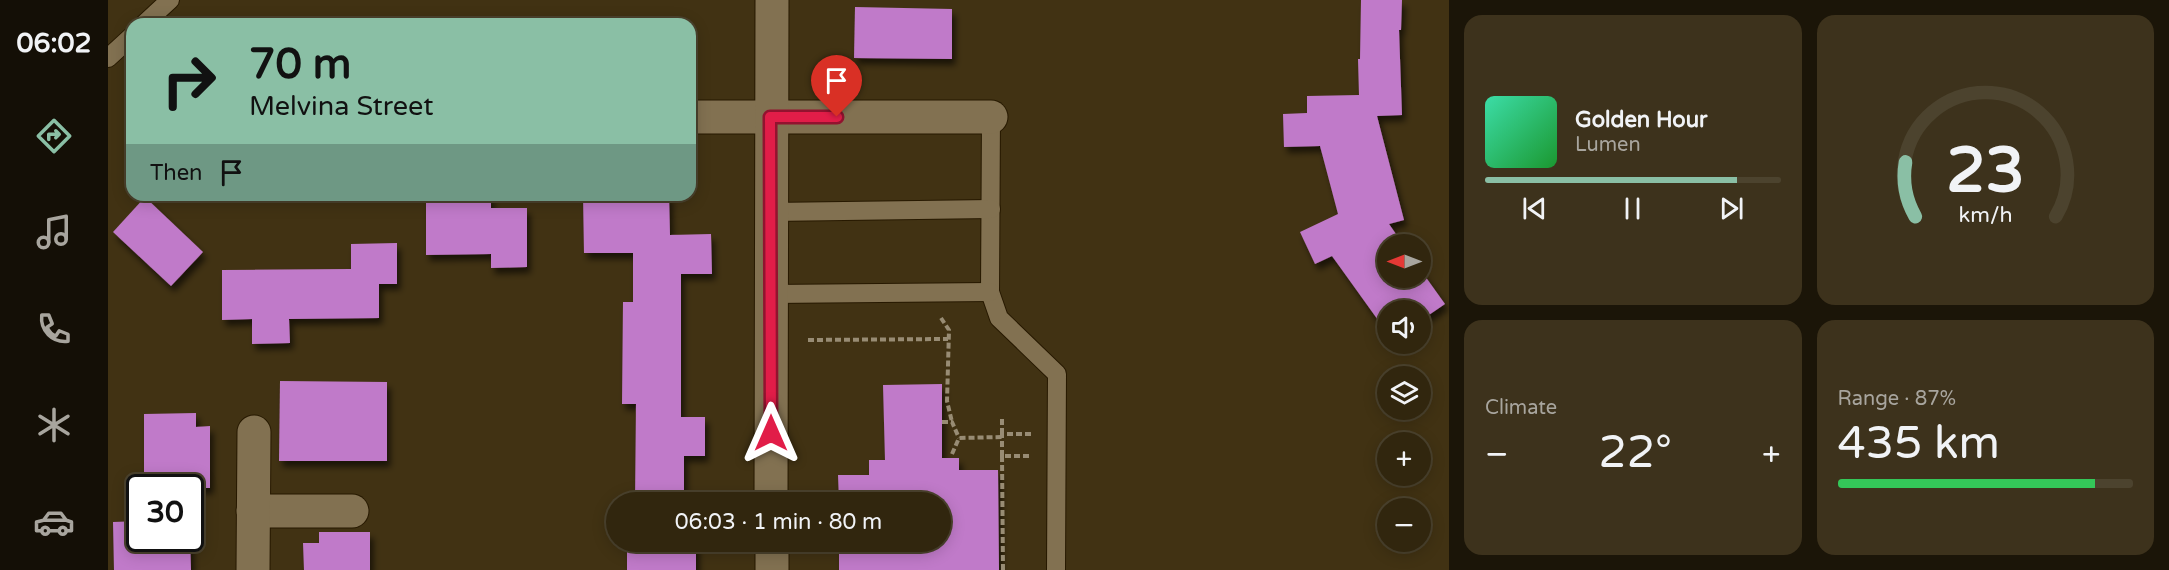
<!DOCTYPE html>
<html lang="en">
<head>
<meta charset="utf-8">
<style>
	body { margin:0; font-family:"Varela Round",sans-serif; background:#3d321c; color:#f1f3f6; height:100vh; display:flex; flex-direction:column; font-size:22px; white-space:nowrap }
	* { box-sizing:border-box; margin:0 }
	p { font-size:20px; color:#a8a59e }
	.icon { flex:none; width:33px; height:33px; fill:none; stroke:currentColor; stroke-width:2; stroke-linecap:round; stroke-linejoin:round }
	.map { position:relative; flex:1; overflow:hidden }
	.sheet { display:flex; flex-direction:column; gap:15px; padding:15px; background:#1b1508; width:720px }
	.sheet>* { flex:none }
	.hud { position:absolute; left:18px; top:18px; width:570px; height:183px; border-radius:18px; box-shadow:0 3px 15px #0003,0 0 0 2px #4c432e; background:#8abfa5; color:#111; overflow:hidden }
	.needle { width:39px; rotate:270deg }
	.controls { position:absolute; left:1269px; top:234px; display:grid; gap:12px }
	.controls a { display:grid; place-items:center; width:54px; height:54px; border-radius:50%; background:#31260e; box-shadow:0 3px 15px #0003,0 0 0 2px #4c432e; font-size:30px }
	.speed { position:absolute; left:18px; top:474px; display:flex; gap:12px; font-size:30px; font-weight:700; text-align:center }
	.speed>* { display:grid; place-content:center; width:78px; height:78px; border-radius:50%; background:#31260e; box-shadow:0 3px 15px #0003,0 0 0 2px #4c432e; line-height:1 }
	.speed .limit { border:3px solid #111; border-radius:9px; background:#fff; color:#111 }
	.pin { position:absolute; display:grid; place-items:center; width:51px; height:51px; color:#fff; margin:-62px -26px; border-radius:50% 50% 50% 0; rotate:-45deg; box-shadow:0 0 6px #0007 }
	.pin .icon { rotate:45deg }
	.me { position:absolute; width:66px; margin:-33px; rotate:0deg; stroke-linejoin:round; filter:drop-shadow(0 0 4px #0008) }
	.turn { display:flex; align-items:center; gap:21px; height:126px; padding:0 24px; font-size:27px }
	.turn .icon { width:78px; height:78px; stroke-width:2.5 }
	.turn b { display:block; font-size:42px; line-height:51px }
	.then { display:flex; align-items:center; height:57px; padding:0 24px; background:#0003; gap:12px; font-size:22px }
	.big { font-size:45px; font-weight:600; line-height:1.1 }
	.sheet .tile { flex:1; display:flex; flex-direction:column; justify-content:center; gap:9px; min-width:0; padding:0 21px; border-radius:18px; background:#3d321c }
	.sheet .dial { align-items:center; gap:0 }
	.dial svg { height:156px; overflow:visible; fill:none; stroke:#4c432e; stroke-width:7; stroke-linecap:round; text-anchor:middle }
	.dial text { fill:#f1f3f6; stroke:none }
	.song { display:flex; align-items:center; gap:18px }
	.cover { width:72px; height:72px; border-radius:9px; background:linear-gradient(135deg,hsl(160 70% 55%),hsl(130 70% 35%)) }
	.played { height:6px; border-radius:3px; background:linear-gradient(90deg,#8abfa5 85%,#4c432e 85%) }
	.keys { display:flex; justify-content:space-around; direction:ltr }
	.heat { display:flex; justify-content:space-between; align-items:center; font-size:33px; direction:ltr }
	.charge { height:9px; border-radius:4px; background:linear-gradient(90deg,#34c759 87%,#4c432e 0) }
	.sheet .tiles { flex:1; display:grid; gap:15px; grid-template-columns:repeat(2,1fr) }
	.trip { position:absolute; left:498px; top:492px; width:345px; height:60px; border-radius:30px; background:#31260e; box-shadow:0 3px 15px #0003,0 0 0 2px #4c432e; font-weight:600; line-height:60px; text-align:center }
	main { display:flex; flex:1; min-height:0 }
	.tabs { display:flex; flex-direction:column; width:108px; justify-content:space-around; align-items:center; background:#140f06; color:#a8a59e }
	.tabs .icon { width:42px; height:42px }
	.tabs .active { color:#8abfa5 }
	.tabs b { font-size:27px; color:#f1f3f6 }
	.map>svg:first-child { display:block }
	.building { fill:#c07ac9; filter:url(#shadow) }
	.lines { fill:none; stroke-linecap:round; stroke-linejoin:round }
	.lane-casing { stroke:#271900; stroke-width:20 }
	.street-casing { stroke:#271900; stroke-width:35 }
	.path { stroke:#988c74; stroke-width:4; stroke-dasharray:6 3; stroke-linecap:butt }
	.lane { stroke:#827151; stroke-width:18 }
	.street { stroke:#827151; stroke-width:33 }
	.route-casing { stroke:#92132f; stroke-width:15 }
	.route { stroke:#e11d48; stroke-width:10 }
</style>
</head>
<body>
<main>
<nav class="tabs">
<b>06:02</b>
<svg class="icon active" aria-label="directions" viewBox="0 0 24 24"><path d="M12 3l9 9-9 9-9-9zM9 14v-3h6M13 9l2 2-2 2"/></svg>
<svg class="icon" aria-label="music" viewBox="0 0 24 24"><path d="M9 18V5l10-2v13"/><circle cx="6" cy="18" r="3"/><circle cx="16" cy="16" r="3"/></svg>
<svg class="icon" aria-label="phone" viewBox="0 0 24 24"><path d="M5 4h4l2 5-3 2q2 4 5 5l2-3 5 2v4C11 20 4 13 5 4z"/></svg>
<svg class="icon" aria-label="climate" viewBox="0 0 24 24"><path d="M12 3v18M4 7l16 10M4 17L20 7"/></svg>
<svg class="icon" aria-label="car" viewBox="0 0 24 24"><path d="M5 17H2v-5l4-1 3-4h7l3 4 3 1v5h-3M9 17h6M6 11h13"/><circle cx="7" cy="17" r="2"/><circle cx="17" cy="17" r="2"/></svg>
</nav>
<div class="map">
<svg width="1341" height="570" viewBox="0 0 1341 570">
	<defs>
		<filter id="shadow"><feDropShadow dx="3.5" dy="6" stdDeviation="3" flood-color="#0009"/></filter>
	</defs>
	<rect width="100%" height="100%" fill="#413213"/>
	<!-- building -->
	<g class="building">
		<path d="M1253,0H1294L1293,30H1291L1294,115L1269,116L1296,220L1281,224L1295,244H1280V278H1312V269L1337,304L1312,321V310H1280V334L1224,256L1207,264L1192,232L1230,214L1212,146L1176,147L1175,114L1199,113V96L1251,95L1250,59H1252Z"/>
		<path d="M747,7L844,9V59L746,58Z"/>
		<path d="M318,195H383V208H419V267L383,268V254L318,255Z"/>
		<path d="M475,195H561L562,235L603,234L604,274H573V417H597V456H576V502H527L528,404H514L515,302H525V253H476Z"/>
		<path d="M37,197L95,252L63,286L5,232Z"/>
		<path d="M289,243V284H271V318L181,319L182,343L144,344V319L114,320V270L243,269V244Z"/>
		<path d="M172,381L279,382V461H171Z"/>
		<path d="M834,384V458H851V470H890L891,570H731V542H832V502H731L730,475H761V460H777L775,385Z"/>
		<path d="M88,413V427L102,426V488H36V414Z"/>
		<path d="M32,521V538H82L83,570H6L5,522Z"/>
		<path d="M211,532H262V570H196L195,543H211Z"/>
		<rect x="519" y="542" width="69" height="28"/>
	</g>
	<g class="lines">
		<defs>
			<g id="lane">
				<path d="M36,24L62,0"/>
				<path d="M0,58L24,36"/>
				<path d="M883,117L882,292L891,318L949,374L948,570"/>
				<path d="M663,212L883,209"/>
				<path d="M663,294L882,292"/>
			</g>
			<g id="street">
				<path d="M582,117H883"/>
				<path d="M663,502L664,0"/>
				<path d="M145,511H244"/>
				<path d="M664,542V570"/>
				<path d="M145,570L146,432"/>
			</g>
		</defs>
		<!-- lane casing -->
		<use href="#lane" class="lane-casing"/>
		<!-- street casing -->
		<use href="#street" class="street-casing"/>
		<!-- path -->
		<g class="path">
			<path d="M833,318L841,330L839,401L844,422"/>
			<path d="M700,340L840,339"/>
			<path d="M894,419V434"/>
			<path d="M834,422H844L851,438"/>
			<path d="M844,454L851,438L894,437"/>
			<path d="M894,456V434H925"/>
			<path d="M895,570L894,456H924"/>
		</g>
		<!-- lane -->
		<use href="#lane" class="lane"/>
		<!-- street -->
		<use href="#street" class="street"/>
	</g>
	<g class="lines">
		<defs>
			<path id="route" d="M663,433L662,117H729"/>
		</defs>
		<!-- route casing -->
		<use href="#route" class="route-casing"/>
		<!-- route -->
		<use href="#route" class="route"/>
	</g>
</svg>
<div class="controls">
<a><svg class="needle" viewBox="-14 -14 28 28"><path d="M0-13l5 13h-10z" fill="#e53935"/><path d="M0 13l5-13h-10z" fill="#a8a59e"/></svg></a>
<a><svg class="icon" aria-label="sound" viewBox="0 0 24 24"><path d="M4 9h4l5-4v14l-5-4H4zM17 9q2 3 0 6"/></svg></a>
<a><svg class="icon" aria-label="layers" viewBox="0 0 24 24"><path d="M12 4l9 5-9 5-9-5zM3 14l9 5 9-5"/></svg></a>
<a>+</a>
<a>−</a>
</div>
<div class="speed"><div class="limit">30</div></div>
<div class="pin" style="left:729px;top:117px;background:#d93025"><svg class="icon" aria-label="arrive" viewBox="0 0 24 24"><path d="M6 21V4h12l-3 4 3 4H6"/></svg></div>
<svg class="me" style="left:663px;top:433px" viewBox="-20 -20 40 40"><path d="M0-17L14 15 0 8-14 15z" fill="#e11d48" stroke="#fff" stroke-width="4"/></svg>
<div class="trip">06:03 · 1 min · 80 m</div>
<div class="hud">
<div class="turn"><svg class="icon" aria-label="right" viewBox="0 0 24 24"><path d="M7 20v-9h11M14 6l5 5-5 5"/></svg><div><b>70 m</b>Melvina Street</div></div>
<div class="then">Then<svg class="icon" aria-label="arrive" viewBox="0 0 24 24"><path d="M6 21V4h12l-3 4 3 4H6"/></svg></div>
</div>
</div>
<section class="sheet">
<div class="tiles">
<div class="tile">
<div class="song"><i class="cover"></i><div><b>Golden Hour</b><p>Lumen</p></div></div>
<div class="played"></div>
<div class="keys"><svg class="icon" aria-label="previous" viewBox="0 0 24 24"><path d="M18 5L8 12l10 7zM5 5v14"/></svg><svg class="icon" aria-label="pause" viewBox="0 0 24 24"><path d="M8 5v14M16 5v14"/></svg><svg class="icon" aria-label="next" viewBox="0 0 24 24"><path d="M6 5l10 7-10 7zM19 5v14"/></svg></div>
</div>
<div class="tile dial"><svg viewBox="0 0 100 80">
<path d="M14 69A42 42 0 1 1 86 69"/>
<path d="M14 69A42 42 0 0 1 9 41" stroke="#8abfa5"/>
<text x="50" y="56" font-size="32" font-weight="700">23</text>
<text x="50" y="72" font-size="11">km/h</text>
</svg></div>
<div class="tile"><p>Climate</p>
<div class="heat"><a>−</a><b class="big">22°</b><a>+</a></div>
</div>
<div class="tile"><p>Range · 87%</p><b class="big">435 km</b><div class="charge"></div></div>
</div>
</section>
</main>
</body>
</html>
